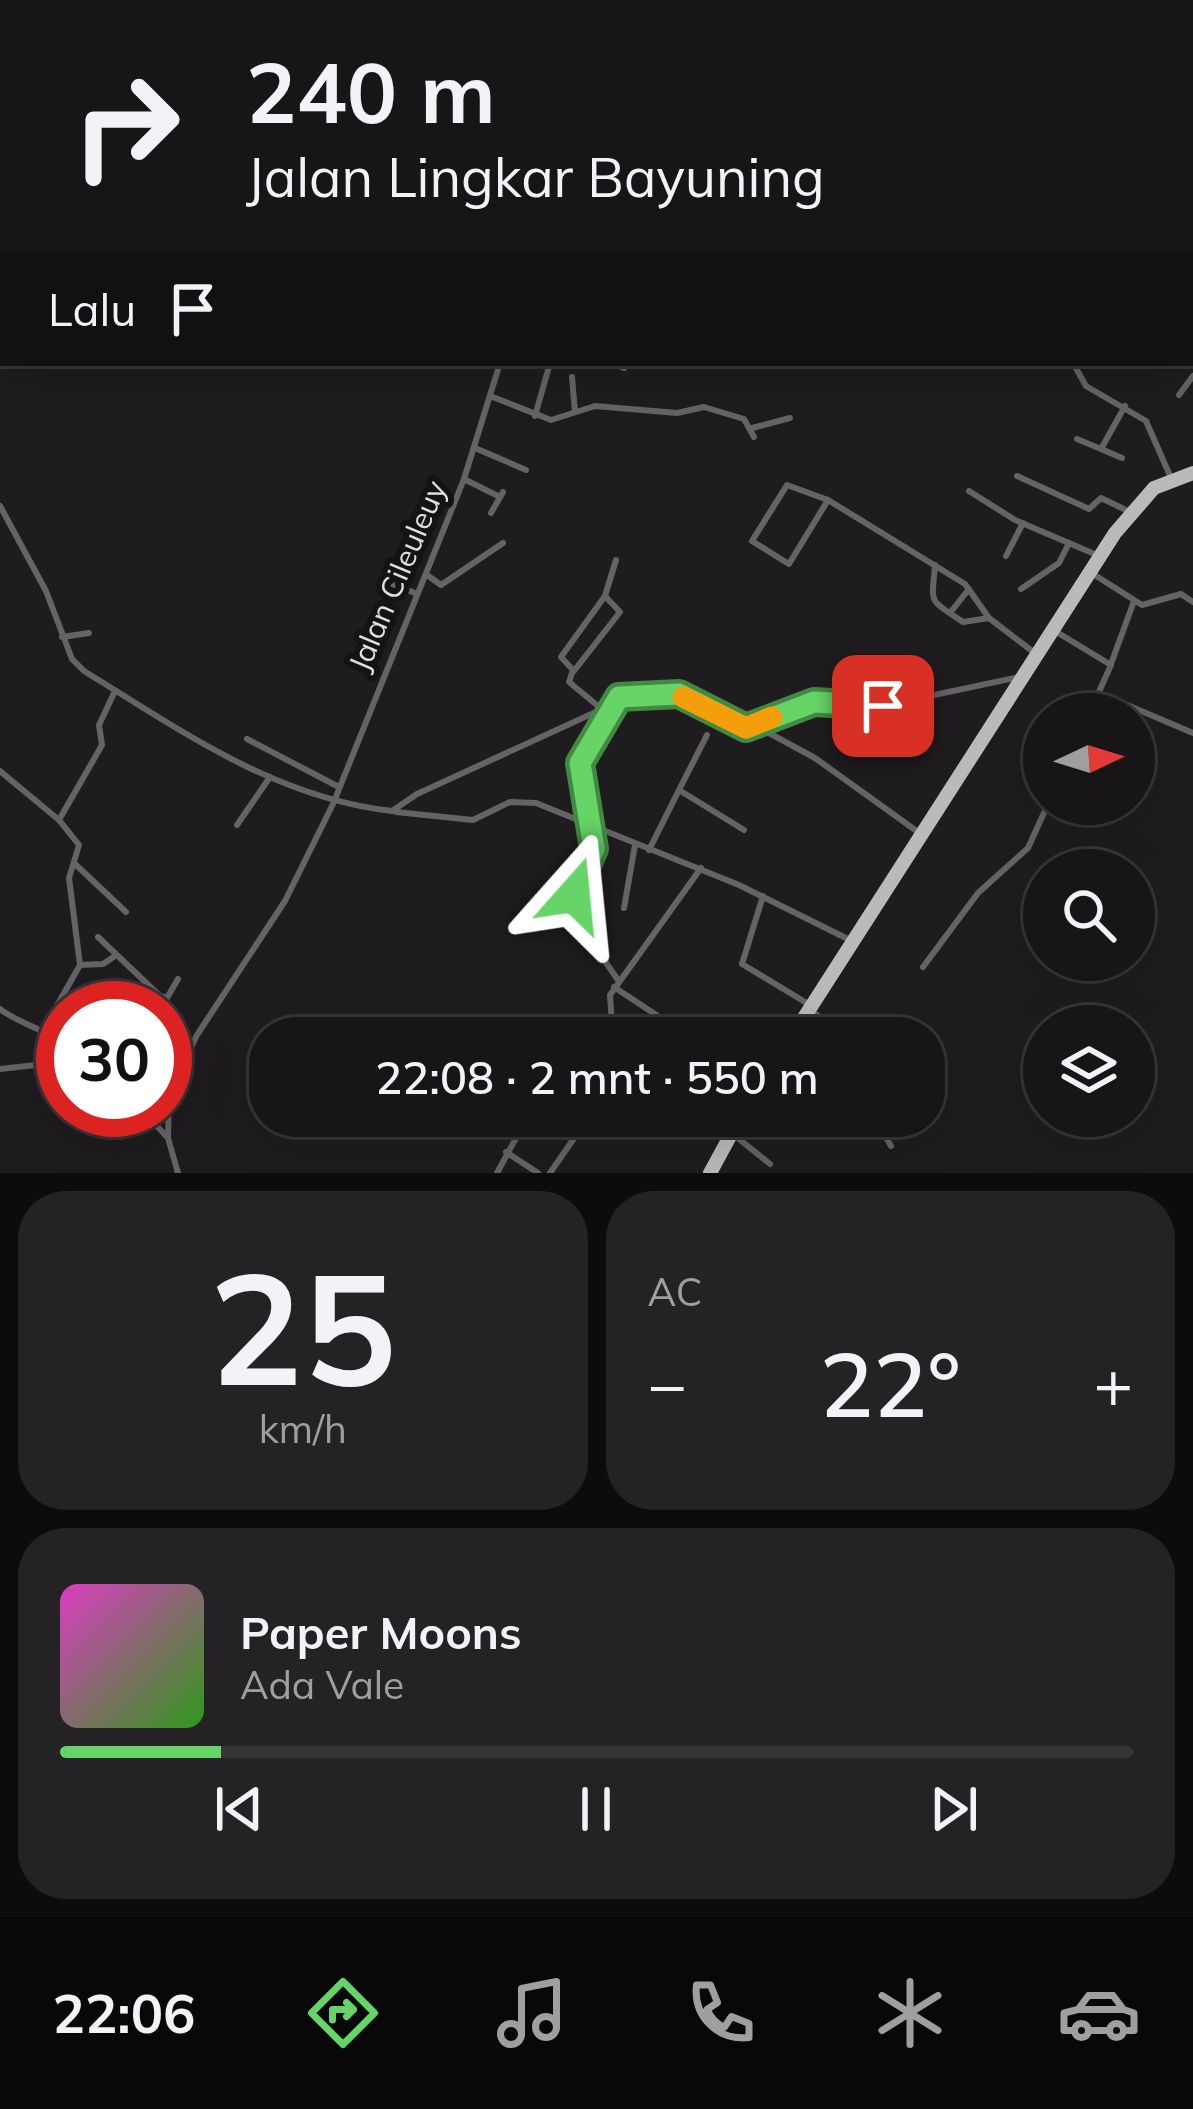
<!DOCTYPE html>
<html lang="id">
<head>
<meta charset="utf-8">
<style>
	body { margin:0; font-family:Mulish,sans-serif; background:#242224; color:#f1f3f6; height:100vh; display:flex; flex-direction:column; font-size:45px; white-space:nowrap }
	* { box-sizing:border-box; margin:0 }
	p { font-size:39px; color:#9e9fa1 }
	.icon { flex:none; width:66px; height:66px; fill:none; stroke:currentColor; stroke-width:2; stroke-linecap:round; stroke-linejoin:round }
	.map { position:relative; height:1173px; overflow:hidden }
	.panel { display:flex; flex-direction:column; gap:18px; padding:18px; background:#0d0c0d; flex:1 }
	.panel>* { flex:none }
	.banner { position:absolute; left:0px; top:0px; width:1194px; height:366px; box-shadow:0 12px 48px #0002,0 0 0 3px #363436; background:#171517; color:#f1f3f6; overflow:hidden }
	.needle { width:78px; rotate:86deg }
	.buttons { position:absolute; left:1023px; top:693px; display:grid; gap:24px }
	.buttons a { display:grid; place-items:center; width:132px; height:132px; border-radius:50%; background:#171517; box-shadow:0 12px 48px #0002,0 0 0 3px #363436; font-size:60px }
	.speed { position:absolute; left:36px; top:981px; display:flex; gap:24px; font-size:60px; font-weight:700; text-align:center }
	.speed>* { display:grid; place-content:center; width:156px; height:156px; border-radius:50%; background:#171517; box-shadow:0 12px 48px #0002,0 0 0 3px #363436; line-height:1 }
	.speed .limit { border:18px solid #d22; background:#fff; color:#111 }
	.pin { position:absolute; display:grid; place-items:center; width:102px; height:102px; color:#fff; margin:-51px; border-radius:24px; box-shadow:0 6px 18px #0006 }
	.me { position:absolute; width:132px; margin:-66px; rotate:18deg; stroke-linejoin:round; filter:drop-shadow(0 0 9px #0008) }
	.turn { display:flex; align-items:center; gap:42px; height:252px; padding:0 48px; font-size:54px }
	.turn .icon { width:156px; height:156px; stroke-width:2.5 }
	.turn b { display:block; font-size:84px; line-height:102px }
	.then { display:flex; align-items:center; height:114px; padding:0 48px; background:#0003; gap:24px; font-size:45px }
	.big { font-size:90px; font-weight:600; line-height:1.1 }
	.panel .tile { flex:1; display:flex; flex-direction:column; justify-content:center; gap:18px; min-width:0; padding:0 42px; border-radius:48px; background:#242224 }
	.panel .dial { align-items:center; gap:0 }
	.dial b { font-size:156px; line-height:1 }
	.song { display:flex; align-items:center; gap:36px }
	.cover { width:144px; height:144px; border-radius:18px; background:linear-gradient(135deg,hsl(310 70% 55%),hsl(110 70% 35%)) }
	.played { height:12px; border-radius:6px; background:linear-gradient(90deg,#66d466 15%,#363436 15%) }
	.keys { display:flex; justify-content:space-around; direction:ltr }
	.heat { display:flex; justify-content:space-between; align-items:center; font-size:66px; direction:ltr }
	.panel .tiles { flex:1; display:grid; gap:18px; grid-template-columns:1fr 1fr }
	.tile:last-child { grid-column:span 2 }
	.trip { position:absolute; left:249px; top:1017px; width:696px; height:120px; border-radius:48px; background:#171517; box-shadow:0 12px 48px #0002,0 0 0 3px #363436; font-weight:600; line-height:120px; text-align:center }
	.tabs { display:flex; height:192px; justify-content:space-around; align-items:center; background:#090809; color:#9e9fa1 }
	.tabs .icon { width:84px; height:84px }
	.tabs .active { color:#66d466 }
	.tabs b { font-size:54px; color:#f1f3f6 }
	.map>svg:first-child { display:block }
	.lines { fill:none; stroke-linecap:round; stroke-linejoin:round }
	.minor { stroke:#656365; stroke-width:6 }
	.trunk { stroke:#bcb9bc; stroke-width:14 }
	.route-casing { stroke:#428a42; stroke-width:30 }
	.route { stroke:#66d466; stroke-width:21 }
	.slow { stroke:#f59e0b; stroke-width:21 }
	.labels { text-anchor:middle; stroke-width:12; stroke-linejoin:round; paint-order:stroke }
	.street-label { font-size:30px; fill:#e1e0e1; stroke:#151315 }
</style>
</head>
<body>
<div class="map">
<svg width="1193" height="1173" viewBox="0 0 1193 1173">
	<rect width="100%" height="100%" fill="#1f1c1f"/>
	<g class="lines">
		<!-- minor -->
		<g class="minor">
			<path d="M515,3L516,0"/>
			<path d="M1191,26L1193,27"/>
			<path d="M0,66L3,61"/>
			<path d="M1191,171L1193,169"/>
			<path d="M0,236L3,229"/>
			<path d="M0,246L3,247"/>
			<path d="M0,269L3,270"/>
			<path d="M0,295L3,296"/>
			<path d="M0,322L3,323"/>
			<path d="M0,345L3,346"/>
			<path d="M475,363L500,364"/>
			<path d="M612,363L624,368"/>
			<path d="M1073,363L1086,386L1146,421L1171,478"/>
			<path d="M572,377L575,412"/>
			<path d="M1179,395L1193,376"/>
			<path d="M493,397L551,420L595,406L677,413L704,407L744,419L754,437"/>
			<path d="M535,416L550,363"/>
			<path d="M752,428L790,418"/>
			<path d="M1077,439L1101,449"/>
			<path d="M475,448L526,470"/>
			<path d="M1122,458L1101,449L1125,406"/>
			<path d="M1017,476L1089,509L1101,498L1130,512"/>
			<path d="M464,479L500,497"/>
			<path d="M969,491L1015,520L1097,555"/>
			<path d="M828,500L787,485L752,541L789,564L828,500L965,584L989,618L1036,654"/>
			<path d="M0,506L46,591L72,659L84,671C182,731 275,798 392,811L417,794L635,694H679L746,728L814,702L882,706L1019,677"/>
			<path d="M491,513L503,492"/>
			<path d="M1006,556L1023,523"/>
			<path d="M935,565C932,605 927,598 963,622L989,618"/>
			<path d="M1090,572L1142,605L1181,594L1193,602"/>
			<path d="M427,575L441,585L503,543"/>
			<path d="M387,582L415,593"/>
			<path d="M1021,589L1059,563L1069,543"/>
			<path d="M950,613L969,589"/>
			<path d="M1055,631L1111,665L1089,714"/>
			<path d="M62,637L89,633"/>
			<path d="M1111,664L1134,601"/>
			<path d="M574,671L620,612L605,596"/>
			<path d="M1099,693L1193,733"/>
			<path d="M617,700L580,763L594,849L574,902L579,924L618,980"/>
			<path d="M598,706L569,682L573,670L561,657L605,596L616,560"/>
			<path d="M756,726L815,758L918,832"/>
			<path d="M247,739L337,786"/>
			<path d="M0,771L59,820L79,845L69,878L80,965L42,1032"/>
			<path d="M679,790L707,735"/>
			<path d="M396,812L473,820L510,802L536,803L739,885L852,941"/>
			<path d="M59,820L102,745L99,725L115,691"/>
			<path d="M237,825L270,777"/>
			<path d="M649,850L679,790L744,830"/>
			<path d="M74,863L126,912"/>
			<path d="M763,896L742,964L810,1005"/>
			<path d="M624,908L635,845"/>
			<path d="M98,937L160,996L167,998L178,979"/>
			<path d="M80,965L103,964L115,956"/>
			<path d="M923,967L978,893L1028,848L1048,804"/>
			<path d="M614,987L691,1038"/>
			<path d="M0,1009C19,1024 52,1031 63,1047"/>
			<path d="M812,1012L839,1028"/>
			<path d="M621,1038L612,1024L610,995L701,868"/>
			<path d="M0,1069L63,1062"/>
			<path d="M142,1110L168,1138"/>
			<path d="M700,1116L701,1117"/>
			<path d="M865,1116L880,1127L891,1146"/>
			<path d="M734,1135L770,1164"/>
			<path d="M506,1152L538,1173"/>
			<path d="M178,1173L168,1138L169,1093L197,1035L285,901L333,804L464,479L500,363"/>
			<path d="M497,1173L528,1116"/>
			<path d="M550,1173L586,1121"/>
		</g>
		<!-- trunk -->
		<g class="trunk">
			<path d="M791,1038L1115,533L1154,488L1193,473"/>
			<path d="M710,1173L741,1116"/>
		</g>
	</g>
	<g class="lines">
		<defs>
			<path id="route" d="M574,895L594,849L580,763L619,697L679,694L746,728L814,702L883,706"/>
		</defs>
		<!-- route casing -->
		<use href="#route" class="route-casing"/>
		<!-- route -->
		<use href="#route" class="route"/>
		<!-- slow -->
		<path class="slow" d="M683,697L746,728L772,717"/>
	</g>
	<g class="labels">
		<!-- street labels -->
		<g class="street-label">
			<text transform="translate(398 576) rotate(-67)" y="10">Jalan Cileuleuy</text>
		</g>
	</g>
</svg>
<div class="buttons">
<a><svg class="needle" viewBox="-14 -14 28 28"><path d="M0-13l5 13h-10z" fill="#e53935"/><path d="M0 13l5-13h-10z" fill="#9e9fa1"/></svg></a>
<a><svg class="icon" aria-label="search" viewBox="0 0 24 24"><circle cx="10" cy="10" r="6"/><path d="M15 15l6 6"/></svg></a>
<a><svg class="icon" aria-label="layers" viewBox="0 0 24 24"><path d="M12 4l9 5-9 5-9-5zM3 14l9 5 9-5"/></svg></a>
</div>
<div class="speed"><div class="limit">30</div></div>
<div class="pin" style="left:883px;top:706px;background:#d93025"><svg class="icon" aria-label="arrive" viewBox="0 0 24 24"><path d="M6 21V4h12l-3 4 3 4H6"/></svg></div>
<svg class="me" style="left:574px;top:895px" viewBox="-20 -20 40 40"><path d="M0-17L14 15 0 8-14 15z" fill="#66d466" stroke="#fff" stroke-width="4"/></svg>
<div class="trip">22:08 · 2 mnt · 550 m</div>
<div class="banner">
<div class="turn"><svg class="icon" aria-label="right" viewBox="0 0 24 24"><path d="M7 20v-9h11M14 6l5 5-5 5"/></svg><div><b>240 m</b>Jalan Lingkar Bayuning</div></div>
<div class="then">Lalu<svg class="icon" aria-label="arrive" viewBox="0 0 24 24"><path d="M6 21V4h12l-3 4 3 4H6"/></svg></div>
</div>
</div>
<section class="panel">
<div class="tiles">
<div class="tile dial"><b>25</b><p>km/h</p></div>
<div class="tile"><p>AC</p>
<div class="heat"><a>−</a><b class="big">22°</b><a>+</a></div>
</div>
<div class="tile">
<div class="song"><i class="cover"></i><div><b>Paper Moons</b><p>Ada Vale</p></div></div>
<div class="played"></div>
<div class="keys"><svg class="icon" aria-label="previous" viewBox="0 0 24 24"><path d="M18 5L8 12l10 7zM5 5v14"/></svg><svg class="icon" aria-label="pause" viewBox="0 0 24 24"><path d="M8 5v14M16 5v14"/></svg><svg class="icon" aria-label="next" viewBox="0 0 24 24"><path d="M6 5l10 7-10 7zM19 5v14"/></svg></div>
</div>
</div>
</section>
<nav class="tabs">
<b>22:06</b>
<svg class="icon active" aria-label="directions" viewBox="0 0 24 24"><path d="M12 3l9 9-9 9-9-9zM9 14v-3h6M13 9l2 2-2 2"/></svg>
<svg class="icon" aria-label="music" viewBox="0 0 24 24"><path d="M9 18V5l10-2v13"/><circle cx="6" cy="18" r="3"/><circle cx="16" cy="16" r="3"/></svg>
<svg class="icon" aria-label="phone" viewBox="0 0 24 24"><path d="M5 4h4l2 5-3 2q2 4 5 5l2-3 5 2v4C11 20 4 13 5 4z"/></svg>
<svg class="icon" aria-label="climate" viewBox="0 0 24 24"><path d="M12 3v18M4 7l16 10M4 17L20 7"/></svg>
<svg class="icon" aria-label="car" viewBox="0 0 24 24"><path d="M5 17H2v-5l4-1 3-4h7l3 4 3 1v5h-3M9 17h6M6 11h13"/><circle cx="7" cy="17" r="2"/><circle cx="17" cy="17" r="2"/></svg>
</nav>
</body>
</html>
